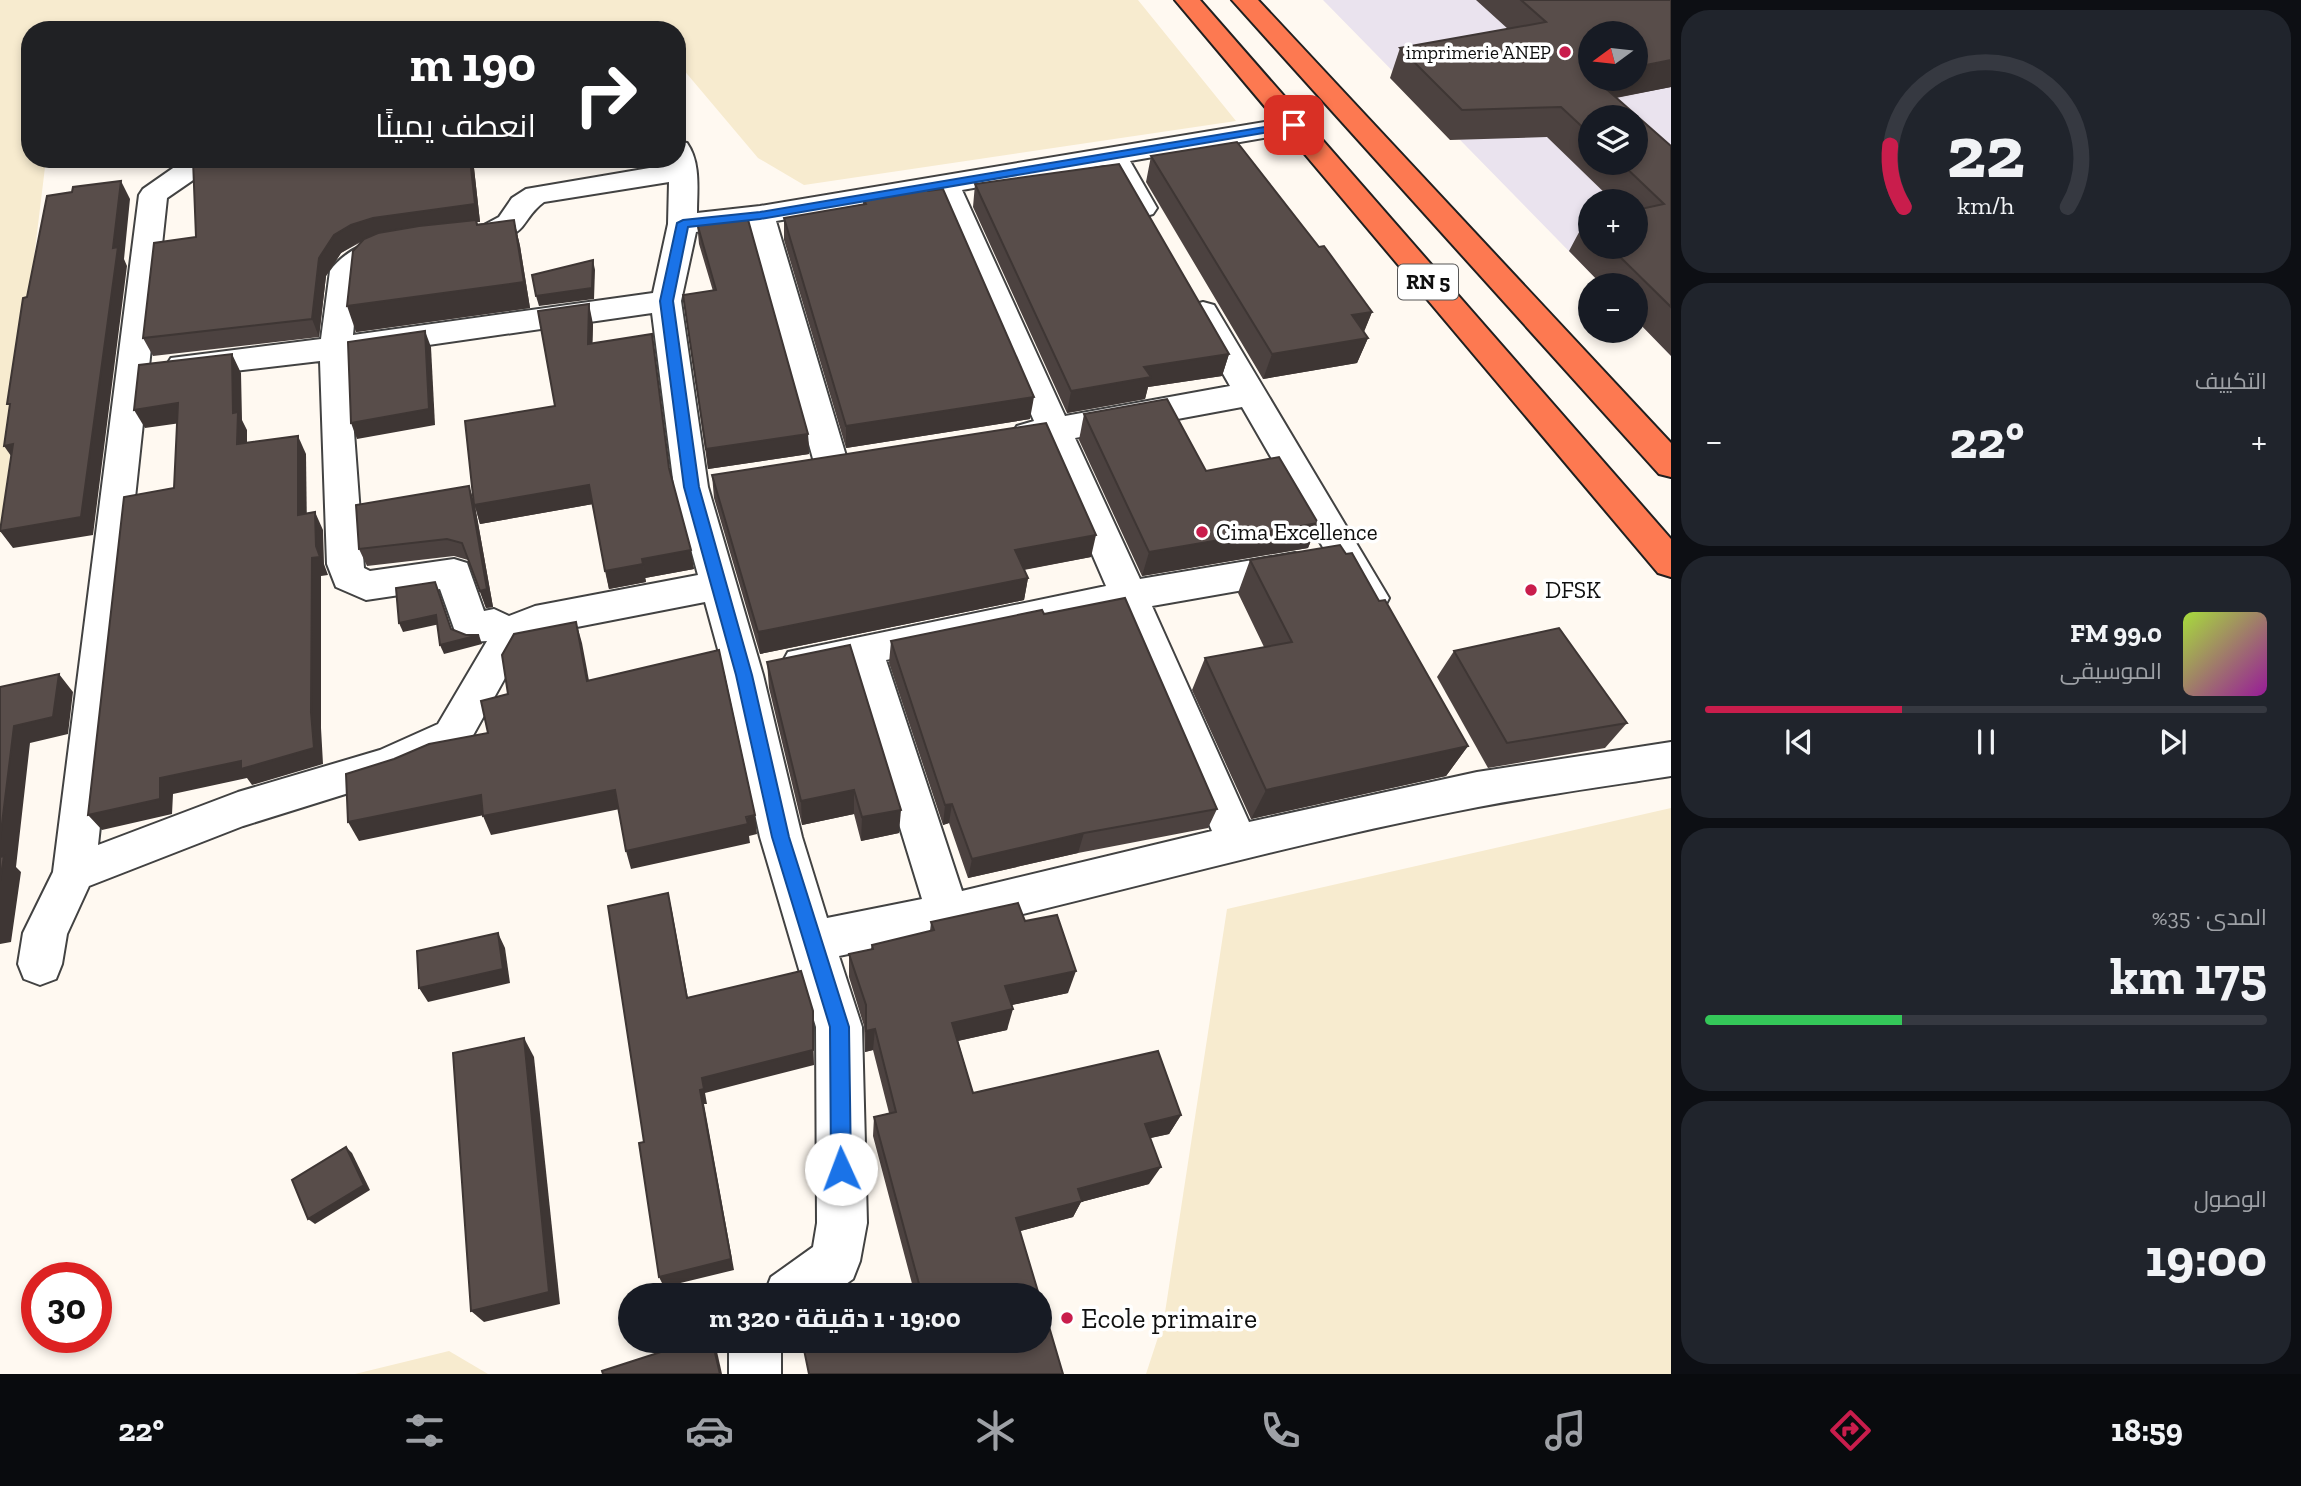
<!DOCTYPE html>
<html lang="ar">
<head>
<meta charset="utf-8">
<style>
	body { margin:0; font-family:"Zilla Slab",Cairo,serif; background:#20242c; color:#f1f3f6; direction:rtl; height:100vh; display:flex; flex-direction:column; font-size:26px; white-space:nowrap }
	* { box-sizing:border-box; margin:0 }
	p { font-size:23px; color:#9ea1a6 }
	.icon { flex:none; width:38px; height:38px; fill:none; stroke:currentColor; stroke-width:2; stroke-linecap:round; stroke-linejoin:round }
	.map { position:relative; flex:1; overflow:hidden; direction:ltr }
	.details { display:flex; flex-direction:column; gap:10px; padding:10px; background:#0d0f14; width:630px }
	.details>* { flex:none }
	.banner { position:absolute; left:21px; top:21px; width:665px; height:147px; border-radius:28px; box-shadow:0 4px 10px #0003; direction:rtl; background:#202124; color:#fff; overflow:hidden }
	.needle { width:46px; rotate:255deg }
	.tools { position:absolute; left:1578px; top:21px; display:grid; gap:14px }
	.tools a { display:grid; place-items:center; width:70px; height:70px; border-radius:50%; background:#171b24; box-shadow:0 4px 10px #0003; font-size:35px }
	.speed { position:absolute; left:21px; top:1262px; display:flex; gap:14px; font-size:35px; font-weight:700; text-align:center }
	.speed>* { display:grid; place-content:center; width:91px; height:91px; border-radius:50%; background:#171b24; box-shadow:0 4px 10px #0003; line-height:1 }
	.speed .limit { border:10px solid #d22; background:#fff; color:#111 }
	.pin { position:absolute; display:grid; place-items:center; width:60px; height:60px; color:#fff; margin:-30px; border-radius:14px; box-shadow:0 4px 10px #0006 }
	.me { position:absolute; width:77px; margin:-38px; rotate:358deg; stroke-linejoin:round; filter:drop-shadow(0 0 5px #0008) }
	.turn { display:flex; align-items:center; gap:24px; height:147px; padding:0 35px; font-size:32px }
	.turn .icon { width:91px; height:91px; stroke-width:2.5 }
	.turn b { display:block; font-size:49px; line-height:60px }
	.big { font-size:52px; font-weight:700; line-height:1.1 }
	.details .widget { flex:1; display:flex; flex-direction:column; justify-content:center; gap:10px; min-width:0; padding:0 24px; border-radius:28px; background:#20242c }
	.details .dial { align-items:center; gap:0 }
	.dial svg { height:182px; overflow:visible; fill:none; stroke:#363941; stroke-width:7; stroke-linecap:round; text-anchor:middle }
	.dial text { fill:#f1f3f6; stroke:none }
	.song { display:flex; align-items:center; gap:21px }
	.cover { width:84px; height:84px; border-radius:10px; background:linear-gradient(135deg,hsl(80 70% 55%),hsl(300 70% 35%)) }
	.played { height:7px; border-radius:4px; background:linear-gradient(90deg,#c91d4c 35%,#363941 35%) }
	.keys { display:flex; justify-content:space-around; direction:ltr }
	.heat { display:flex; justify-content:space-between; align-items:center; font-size:38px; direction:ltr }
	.charge { height:10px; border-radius:5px; background:linear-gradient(90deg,#34c759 35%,#363941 0) }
	.trip { position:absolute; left:618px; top:1283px; width:434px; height:70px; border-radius:35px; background:#171b24; box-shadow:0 4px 10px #0003; font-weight:700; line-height:70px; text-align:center; direction:rtl }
	.menu { display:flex; height:112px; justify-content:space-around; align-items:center; background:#090b0e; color:#9ea1a6 }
	.menu .icon { width:49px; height:49px }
	.menu .current { color:#c91d4c }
	.menu b { font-size:32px; color:#f1f3f6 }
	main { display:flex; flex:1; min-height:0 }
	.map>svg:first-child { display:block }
	.industrial { fill:#eae3ee; fill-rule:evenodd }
	.farmland { fill:#f7ebcf }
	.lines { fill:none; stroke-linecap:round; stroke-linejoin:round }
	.minor-casing { stroke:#424242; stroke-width:4 }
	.highway-casing { stroke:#202020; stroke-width:4 }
	.minor { fill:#fff; fill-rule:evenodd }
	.highway { fill:#fd7951; fill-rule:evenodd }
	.wall { fill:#4c4240; fill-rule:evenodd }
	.shaded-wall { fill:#3e3634 }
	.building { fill:#584d4a; stroke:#3e3634; stroke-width:2 }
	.route { fill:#1a73e8; stroke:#114b97; stroke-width:2 }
	.poi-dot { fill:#c91d4c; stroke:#fff; stroke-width:2.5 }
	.labels { text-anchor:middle; stroke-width:7; stroke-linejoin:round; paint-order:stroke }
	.far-poi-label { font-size:19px; fill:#0f0f0f; stroke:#fff; text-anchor:end }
	.shield { fill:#fff; stroke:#575757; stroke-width:2 }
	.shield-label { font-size:21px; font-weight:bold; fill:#0f0f0f }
	.poi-label { font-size:23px; fill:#0f0f0f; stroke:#fff; text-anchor:start }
	.near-poi-label { font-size:28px; fill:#0f0f0f; stroke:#fff; text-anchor:start }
</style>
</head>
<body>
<main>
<section class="details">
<div class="widget dial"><svg viewBox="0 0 100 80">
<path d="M14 69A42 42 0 1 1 86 69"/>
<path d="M14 69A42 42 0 0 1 8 42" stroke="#c91d4c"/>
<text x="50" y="56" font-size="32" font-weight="700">22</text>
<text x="50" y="72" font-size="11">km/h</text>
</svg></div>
<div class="widget"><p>التكييف</p>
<div class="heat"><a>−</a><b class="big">22°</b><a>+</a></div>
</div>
<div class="widget">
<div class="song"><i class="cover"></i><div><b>99.0 FM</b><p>الموسيقى</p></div></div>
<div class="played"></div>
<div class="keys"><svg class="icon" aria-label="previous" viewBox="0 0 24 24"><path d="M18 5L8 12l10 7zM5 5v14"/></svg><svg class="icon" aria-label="pause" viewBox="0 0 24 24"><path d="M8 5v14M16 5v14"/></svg><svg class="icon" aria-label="next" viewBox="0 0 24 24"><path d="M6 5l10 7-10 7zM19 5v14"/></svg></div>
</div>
<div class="widget"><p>المدى · 35%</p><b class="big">175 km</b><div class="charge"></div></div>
<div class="widget"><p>الوصول</p><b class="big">19:00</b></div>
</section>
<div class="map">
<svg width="1671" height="1374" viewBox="0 0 1671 1374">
	<rect width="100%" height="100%" fill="#fff9f1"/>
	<!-- industrial -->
	<path class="industrial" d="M1323,0H1671V356L1636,320V285H1602ZM1591,33H1636V79H1591ZM1591,117H1636V163H1591ZM1591,201H1636V247H1591Z"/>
	<!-- farmland -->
	<g class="farmland">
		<path d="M0,0H1138L1236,121L804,185L758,158L677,62V30H30V159H46L0,538Z"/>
		<path d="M1671,808V1374H1146L1164,1319L1227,909Z"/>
		<path d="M449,1351L488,1374H355Z"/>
	</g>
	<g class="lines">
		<defs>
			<g id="minor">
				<path d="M1294,117L1304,119L1308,125L1304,131L1130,161L1157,208L1153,214L1143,217L1133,214L1105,165L962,190L1065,416L1230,386L1188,312L1192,305L1203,302L1214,305L1389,598L1384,608L1371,612L1358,608L1242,407L1075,438L1140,579L1295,553L1308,557L1313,567L1308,577L1295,581L1152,606L1249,822L1477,772L1671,742V776C1607,786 1542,795 1478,807C1263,848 1053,912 839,956L862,1027L867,1223L860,1261L853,1279L831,1295H764L771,1277L813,1247L817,1223L816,1027L760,837L725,675L705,602L541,634L525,642L466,748L403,776L243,826L89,886L67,934L62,964L56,979L40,985L24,979L18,964L23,933L53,872L139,195L143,189L186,159H219L215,165L167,198L98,845L238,792L380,750L438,724L487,641L470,642L457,637L440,589L366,600L336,587L327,564L320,361L182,377L171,374L166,366L171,358L321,339L330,271C344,250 383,231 408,237L413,244C402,261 369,254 360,273C355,283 355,322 353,335L653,293L668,224L669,182L544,202C533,210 530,217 522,227C508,243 473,248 454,243L449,236L454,229L484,225L499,217L512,198L526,189L667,165L666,159H677V141L687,143C701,163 697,190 697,213L760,206ZM936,194L1034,421L1017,426L1012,434L1017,442L1029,446L1044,443L1106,586L788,652L782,663L788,674L801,678L851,668L922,899L827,918L802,837L763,675L708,487L681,301L696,232L748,225L815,466L820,475L832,478L844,475L849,466L776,221ZM652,313L674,487L698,575L535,606L509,616L494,609L484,611L467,563L454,559L370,571L364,568L352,405V356ZM1118,612L1212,831L962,891L886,660Z"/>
				<rect x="729" y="1340" width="52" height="34"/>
			</g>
			<g id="highway">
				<path d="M1175,0H1200L1671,539V577L1658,573Z"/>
				<path d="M1232,0H1258L1671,443V477L1659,474Z"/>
			</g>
		</defs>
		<!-- minor casing -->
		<use href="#minor" class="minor-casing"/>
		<!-- highway casing -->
		<use href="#highway" class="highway-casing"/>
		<!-- minor -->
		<use href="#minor" class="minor"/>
		<!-- highway -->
		<use href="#highway" class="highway"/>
	</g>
	<!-- wall -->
	<g class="wall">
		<path d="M1476,0H1671V87L1616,98L1671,146V356L1636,320V285H1602L1569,251L1585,221L1591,220V247H1636V201H1613L1547,137L1450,140L1390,78L1400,48L1508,29ZM1591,117L1636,163H1591Z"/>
		<path d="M1151,156L1319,247L1372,312L1364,332L1368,338L1357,363L1263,379L1146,182Z"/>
		<path d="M194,159H284L285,166L347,159H473L480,222H477V225L514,220L520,246L530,308L356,332L361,242L341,253L326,276L319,337L153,356L143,338L196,237Z"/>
		<path d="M975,184L1229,354L1222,376L1148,387L1145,399L1067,413L973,207Z"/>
		<path d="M863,198L1030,419L846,448L784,240V218L863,204Z"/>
		<path d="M697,223L808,434L809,454L708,469L683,295L713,291L699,244Z"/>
		<path d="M593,324L592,344L669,470L694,569L645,578L646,582L609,589L593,504L480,524L475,506L493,607L486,608L468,560L454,556L367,566L359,549L469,486L474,503L555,406Z"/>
		<path d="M1084,414L1318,523L1308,548L1142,576L1079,440Z"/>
		<path d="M712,475L1091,557L1024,570L1028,578L1024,600L760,654L714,498Z"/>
		<path d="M1346,554L1468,746L1446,776L1251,819L1192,690L1205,658L1264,647L1238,593L1250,560Z"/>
		<path d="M1044,614L1217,809L1208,828L1078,853L968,878L949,823L943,825L889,663L891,641Z"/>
		<path d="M1454,651L1627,723L1605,748L1488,768L1437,677Z"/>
		<path d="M767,662L899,833L861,841L854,814L802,825L769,688Z"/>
		<path d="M1025,921L1068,993L1011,1005L1007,1030L958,1041L973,1093L1181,1115L1169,1134L1150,1138L1149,1184L1081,1202L1073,1217L1020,1231L1039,1295H915L873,1136L874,1117L889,1113L873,1050L865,1052L864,1026L849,977V954L871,949L872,945L930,931L931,922Z"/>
	</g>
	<!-- shaded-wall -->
	<g class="shaded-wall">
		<path d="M1671,60V87L1577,105L1591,79H1636V67Z"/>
		<path d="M280,159H284L288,185L281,167Z"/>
		<path d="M470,159H473L480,222H477L483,246L378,236L357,243L341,253L326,276L319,337L312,319L319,258L334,235Z"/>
		<path d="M121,181L130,199L124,259L127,266L93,535L13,548L0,531L113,248Z"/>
		<path d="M514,220L520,246L530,308L356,332L347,306Z"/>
		<path d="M593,260L595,270L594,299L539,306L536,296Z"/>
		<path d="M589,304L593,324L592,364L588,344Z"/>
		<path d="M1372,312L1361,338L1352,315Z"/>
		<path d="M425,331L431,347L435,425L357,439L351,423Z"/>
		<path d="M1368,338L1357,363L1263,379L1272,354Z"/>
		<path d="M232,354L241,373L242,420L247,430V463L237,444L233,413Z"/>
		<path d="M1229,354L1222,376L1148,387L1145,399L1067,413L1071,391L1144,367Z"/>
		<path d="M1034,397L1030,419L846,448V426Z"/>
		<path d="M178,403L188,422L145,428L134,410Z"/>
		<path d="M808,434L809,454L708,469L706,449Z"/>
		<path d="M298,436L306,454L307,532L298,515Z"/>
		<path d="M13,444L16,463L4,446Z"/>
		<path d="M589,485L593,504L480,524L475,506L493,607L486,608L480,591L469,486L475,505Z"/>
		<path d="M315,512L323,530L324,564L328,575L321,576V728L323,764L252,785L247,778L173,794L172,814L102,830L88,815L160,778L311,712L312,558L316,546Z"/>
		<path d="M1318,523L1308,548L1142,576L1149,552Z"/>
		<path d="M1096,535L1091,557L1011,572L1015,550Z"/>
		<path d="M691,550L694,569L645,578L642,559Z"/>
		<path d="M643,564L646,582L609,589L605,571Z"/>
		<path d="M1028,578L1024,600L760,654L758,632Z"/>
		<path d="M436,615L440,624L403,632L399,623Z"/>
		<path d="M576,622L582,643L593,702L587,681Z"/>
		<path d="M479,635L482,644L444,654L440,645Z"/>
		<path d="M59,674L73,692L68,734L30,743L16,867L21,872L11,942L0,944V840L14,726Z"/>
		<path d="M1468,746L1446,776L1251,819L1266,790Z"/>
		<path d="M615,790L620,809L491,835L483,816Z"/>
		<path d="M854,790V814L802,825L801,801Z"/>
		<path d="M481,795L489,814L359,841L348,822Z"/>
		<path d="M952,804L949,823L943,825L945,805Z"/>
		<path d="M901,810L899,833L861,841L862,817Z"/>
		<path d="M755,815L757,834L749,836L750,843L631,869L626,851Z"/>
		<path d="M1084,833L1078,853L968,878L972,859Z"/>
		<path d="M668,893L672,911L691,1015L687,998Z"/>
		<path d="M498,933L505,948L510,983L428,1002L419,988Z"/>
		<path d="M1076,971L1068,993L999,1008L1005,986Z"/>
		<path d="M1013,1009L1007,1030L948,1043L952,1023Z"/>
		<path d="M813,1027L814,1065L705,1093L707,1104H704L734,1270L664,1287L659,1277L700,1090L702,1078Z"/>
		<path d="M875,1029L873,1050L865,1052L866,1031Z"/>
		<path d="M524,1038L534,1057L560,1304L484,1322L471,1311Z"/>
		<path d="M1181,1115L1169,1134L1133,1142L1145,1124Z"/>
		<path d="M346,1147L352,1153L370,1190L315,1224L308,1219Z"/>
		<path d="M1161,1167L1149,1184L1081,1202L1073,1217L1009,1234L1016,1218L1078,1189Z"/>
		<path d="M712,1340L716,1347L722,1374H720Z"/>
	</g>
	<!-- building -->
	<g class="building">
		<path d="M1521,0H1671V60L1636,67V33H1591V79H1595L1671,146V307L1610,247H1636V210L1664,204L1621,163H1636V117H1591V135L1561,107L1462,110L1400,48L1546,22Z"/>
		<path d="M1237,142L1319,247L1324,246L1372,312L1352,315L1368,338L1272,354L1151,156Z"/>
		<path d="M194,159H280L281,167L347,159H470L475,204L373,218L351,225L334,235L319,258L312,319L143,338L154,243L196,237L193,160Z"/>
		<path d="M1119,164L1229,354L1144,367L1151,377L1071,391L975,184Z"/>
		<path d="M121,181L113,248L118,247L81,517L0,531L13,444L4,446L10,404H7L23,298L27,297L47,196L72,192L73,187Z"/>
		<path d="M926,187L928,191L943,189L1034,397L846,426L784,218L866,204L863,198Z"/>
		<path d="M747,216L808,434L706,449L683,295L716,290L697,223Z"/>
		<path d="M476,220L477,225L514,220L524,282L347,306L353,251L364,239L378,233L419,226Z"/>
		<path d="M1591,220V227L1585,221Z"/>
		<path d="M593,260L592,288L536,296L532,275Z"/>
		<path d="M589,304L588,344L652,334L669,468L691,550L642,559L643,564L605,571L589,485L474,505L465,421L555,406L538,311Z"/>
		<path d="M425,331L429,409L351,423L348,342Z"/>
		<path d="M232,354L233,413L238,412L237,444L298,436V515L315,512L316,546L320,557L312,558L311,712L314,748L241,769V761L160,778V799L88,815L124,497L174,488L178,403L134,410L139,365Z"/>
		<path d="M1167,399L1206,471L1279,457L1318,523L1149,552L1084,414Z"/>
		<path d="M1046,423L1096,535L1015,550L1028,578L758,632L712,475Z"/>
		<path d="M469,486L487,589L480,591L462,543L447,539L359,549L356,505Z"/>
		<path d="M1340,545L1346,554L1352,553L1379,601L1385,600L1468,746L1266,790L1205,658L1292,642L1250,560Z"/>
		<path d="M435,582L451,629L466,635H479L440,645L436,615L399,623L396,588Z"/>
		<path d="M1125,598L1217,809L1084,833L972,859L952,804L945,805L891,641L1042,610L1044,614Z"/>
		<path d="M576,622L587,681L719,650L755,815L746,817L748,824L626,851L615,790L483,816L481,795L348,822L346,774L394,759L429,744L488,733L481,701L508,694L502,655L514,634Z"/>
		<path d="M1559,628L1627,723L1507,743L1454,651Z"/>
		<path d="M850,645L901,810L862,817L854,790L801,801L767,662Z"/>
		<path d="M59,674L53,717L14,726L0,840V687Z"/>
		<path d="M4,856L0,881V857Z"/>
		<path d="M668,893L687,998L801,971L813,1011V1050L702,1078L704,1089L700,1090L731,1259L659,1277L639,1143L644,1142L608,906Z"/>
		<path d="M1018,903L1025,921L1057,915L1076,971L1005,986L1013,1009L952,1023L973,1093L1158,1051L1181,1115L1145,1124L1161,1167L1078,1189L1082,1201L1016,1218L1039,1295H922L874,1117L896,1112L875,1029L866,1031V1005L849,954L873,949L872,945L934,930L931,922Z"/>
		<path d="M498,933L503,969L419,988L417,951Z"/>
		<path d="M524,1038L549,1292L471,1311L453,1053Z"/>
		<path d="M346,1147L364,1185L308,1219L292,1180Z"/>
		<path d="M1040,1296L1063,1374H809L802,1340H1040Z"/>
		<path d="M698,1340H712L720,1374H603L602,1371Z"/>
	</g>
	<!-- route -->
	<path class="route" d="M1294,122L1300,125L1298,127L760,219L688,227L673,301L699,487L752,675L789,837L849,1027L851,1169L848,1176L841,1179L834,1176L831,1169L830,1027L772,837L736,675L684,487L660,301L677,223L683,220L760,212Z"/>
	<!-- markers -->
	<g class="poi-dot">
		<circle cx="1565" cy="52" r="7"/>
		<circle cx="1202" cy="532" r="7"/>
		<circle cx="1531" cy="590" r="7"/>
		<circle cx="1067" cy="1318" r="7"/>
	</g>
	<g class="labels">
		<!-- far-poi labels -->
		<g class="far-poi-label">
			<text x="1551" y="59">imprimerie ANEP</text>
		</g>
		<!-- shield labels -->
		<rect class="shield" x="1398" y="264.5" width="60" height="35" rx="5"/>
		<g class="shield-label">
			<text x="1428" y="289">RN 5</text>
		</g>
		<!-- poi labels -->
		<g class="poi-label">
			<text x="1216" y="540">Cima Excellence</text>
			<text x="1545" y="598">DFSK</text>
		</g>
		<!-- near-poi labels -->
		<g class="near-poi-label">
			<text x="1081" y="1328">Ecole primaire</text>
		</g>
	</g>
</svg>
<div class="tools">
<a><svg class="needle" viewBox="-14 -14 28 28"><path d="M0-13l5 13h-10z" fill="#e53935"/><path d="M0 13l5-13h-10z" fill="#9ea1a6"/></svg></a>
<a><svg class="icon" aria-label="layers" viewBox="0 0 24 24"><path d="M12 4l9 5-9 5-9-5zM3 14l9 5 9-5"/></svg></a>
<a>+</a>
<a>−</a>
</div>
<div class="speed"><div class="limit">30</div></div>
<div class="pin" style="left:1294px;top:125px;background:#d93025"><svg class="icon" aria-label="arrive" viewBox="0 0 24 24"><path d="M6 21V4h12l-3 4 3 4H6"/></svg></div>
<svg class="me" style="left:841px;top:1169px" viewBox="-20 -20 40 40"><circle r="19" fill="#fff"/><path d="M0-13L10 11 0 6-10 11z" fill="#1a73e8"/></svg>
<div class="trip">19:00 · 1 دقيقة · 320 m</div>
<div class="banner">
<div class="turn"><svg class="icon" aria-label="right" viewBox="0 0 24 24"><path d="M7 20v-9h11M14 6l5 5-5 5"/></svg><div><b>190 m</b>انعطف يمينًا</div></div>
</div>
</div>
</main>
<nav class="menu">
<b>18:59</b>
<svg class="icon current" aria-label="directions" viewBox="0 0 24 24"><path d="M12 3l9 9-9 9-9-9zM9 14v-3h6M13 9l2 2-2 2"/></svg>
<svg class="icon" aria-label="music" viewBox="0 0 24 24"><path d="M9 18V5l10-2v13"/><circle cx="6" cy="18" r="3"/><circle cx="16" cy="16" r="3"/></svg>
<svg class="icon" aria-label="phone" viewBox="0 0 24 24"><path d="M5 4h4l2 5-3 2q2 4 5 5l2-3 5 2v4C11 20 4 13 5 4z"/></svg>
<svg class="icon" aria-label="climate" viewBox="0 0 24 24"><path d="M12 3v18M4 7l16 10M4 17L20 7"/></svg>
<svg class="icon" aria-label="car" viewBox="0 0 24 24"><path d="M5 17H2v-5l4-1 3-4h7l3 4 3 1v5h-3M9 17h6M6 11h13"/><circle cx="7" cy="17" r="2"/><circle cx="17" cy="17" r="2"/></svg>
<svg class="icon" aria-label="filters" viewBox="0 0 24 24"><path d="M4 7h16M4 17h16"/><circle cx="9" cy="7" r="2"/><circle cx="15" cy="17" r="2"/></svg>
<b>22°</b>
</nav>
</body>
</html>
